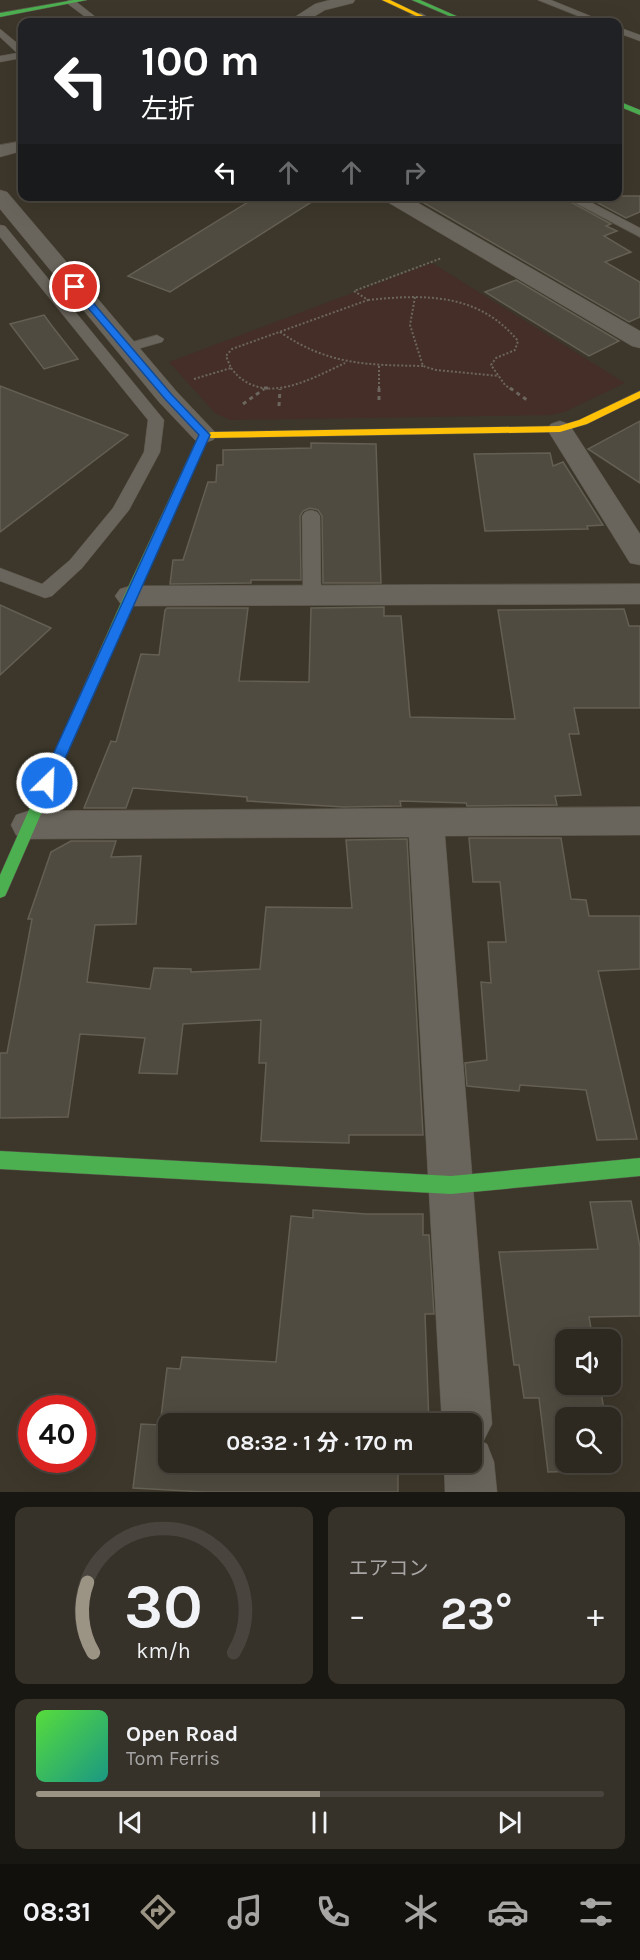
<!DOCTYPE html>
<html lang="ja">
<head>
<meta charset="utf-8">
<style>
	body { margin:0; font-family:Karla,"Noto Sans JP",sans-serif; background:#363129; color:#f1f3f6; height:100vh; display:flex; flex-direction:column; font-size:22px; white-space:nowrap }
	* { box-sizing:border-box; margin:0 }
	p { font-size:20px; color:#a7a6a5 }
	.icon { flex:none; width:33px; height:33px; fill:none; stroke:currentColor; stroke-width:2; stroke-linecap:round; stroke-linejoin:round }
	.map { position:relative; height:1492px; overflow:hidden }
	.details { display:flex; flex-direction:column; gap:15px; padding:15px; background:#191712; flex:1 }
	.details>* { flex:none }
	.guide { position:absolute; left:18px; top:18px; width:604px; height:183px; border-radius:12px; box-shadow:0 6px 24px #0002,0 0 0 2px #49453e; background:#202124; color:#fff; overflow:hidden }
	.tools { position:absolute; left:555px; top:1329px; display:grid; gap:12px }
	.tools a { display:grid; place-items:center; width:66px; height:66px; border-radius:12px; background:#2e2920; box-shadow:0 6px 24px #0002,0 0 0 2px #49453e; font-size:30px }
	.speed { position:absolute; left:18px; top:1395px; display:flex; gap:12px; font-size:30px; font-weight:700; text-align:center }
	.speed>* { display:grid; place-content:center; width:78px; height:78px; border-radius:50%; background:#2e2920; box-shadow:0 6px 24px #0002,0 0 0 2px #49453e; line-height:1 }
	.speed .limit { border:9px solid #d22; background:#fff; color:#111 }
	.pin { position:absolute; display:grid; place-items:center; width:51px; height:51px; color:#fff; margin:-26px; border:3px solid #fff; border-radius:50%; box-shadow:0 2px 6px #0007 }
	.me { position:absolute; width:66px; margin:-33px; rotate:24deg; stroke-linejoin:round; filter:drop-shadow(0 0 4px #0008) }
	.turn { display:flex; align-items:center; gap:21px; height:126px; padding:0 24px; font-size:27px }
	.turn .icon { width:78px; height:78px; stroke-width:2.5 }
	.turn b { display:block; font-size:42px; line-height:51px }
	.lanes { display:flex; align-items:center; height:57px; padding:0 24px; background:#0003; justify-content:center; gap:30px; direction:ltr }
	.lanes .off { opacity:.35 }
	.big { font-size:45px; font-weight:700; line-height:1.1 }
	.details .widget { flex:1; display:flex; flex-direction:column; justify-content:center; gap:9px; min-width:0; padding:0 21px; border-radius:12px; background:#363129 }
	.details .dial { align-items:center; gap:0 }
	.dial svg { height:156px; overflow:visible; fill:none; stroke:#49453e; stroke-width:7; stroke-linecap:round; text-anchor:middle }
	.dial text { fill:#f1f3f6; stroke:none }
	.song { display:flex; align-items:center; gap:18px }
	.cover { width:72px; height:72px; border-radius:9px; background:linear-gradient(135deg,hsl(110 70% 55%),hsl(170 70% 35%)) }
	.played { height:6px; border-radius:3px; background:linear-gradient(90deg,#9b9485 50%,#49453e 50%) }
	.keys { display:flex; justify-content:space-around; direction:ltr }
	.heat { display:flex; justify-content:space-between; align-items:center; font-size:33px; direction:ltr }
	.details .tiles { flex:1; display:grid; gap:15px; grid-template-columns:1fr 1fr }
	.widget:last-child { grid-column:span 2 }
	.trip { position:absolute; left:158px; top:1413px; width:324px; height:60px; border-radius:12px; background:#2e2920; box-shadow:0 6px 24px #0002,0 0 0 2px #49453e; font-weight:700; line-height:60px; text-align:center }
	.tabs { display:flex; height:96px; justify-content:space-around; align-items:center; background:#12100d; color:#a7a6a5 }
	.tabs .icon { width:42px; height:42px }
	.tabs .active { color:#9b9485 }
	.tabs b { font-size:27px; color:#f1f3f6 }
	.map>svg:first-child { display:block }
	.green { fill:#442e27 }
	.building { fill:#504b40; stroke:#645f53; stroke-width:1.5 }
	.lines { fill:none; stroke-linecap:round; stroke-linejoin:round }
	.lane-casing { stroke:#595449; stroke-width:1 }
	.street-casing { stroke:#595449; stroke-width:1 }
	.fast-casing { stroke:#595449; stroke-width:1 }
	.slow-casing { stroke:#595449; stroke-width:1 }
	.path-far1 { stroke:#6c665e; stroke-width:2; stroke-dasharray:2 2; stroke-linecap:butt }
	.path { stroke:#6c665e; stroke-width:3; stroke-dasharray:4 4; stroke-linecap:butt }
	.lane { fill:#6a655c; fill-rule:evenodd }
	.street { fill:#6a655c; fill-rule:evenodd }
	.fast { fill:#4caf50; fill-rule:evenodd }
	.slow { fill:#ffc107; fill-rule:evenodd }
	.route { fill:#1a73e8; stroke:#114b97; stroke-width:1.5 }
</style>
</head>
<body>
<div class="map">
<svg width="640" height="1492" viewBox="0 0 640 1492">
	<rect width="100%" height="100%" fill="#3d372b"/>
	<!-- green -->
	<path class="green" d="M432,263L625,383L564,412L551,415L230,420L215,413L169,362Z"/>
	<!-- building -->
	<g class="building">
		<path d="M258,196H321L170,292L128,276Z"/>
		<path d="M412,196H560L611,224L606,226L617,231L604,236L631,252L605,262L640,282V317L629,322Z"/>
		<path d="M585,196H640V212L626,218Z"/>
		<path d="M516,280L619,341L589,356L485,292Z"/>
		<path d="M44,315L52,326L78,359L44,369L10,324Z"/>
		<path d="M0,386L128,435L0,532Z"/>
		<path d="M640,421V483L588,449Z"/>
		<path d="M311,443L376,444L381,583H323L322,516L318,510L310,508L303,511L300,516L301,580H251V583L170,584L173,560H183L208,482H216L217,465H223V450L311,448Z"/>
		<path d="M550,453L553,466L563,462L603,525L587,526L588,529L485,531L474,454Z"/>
		<path d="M0,605L51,628L0,675Z"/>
		<path d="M384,607V616H401L410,717L515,719L498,610L624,609L629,626H640V708H574L579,734H569L581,795L555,796L557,805L467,806L466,803L400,801L401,806L343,807L247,801V797L133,788L126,808H84L111,741L116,742L141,654L159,655L165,610L167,608H248L239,681L309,682L311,608Z"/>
		<path d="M469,838H561L571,899L586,900L589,916H640V969L598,971L637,1139L597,1140L586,1090L520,1085L519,1091L467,1086L465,1063L487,1060L481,982L491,983L488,942H506L500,882H473Z"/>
		<path d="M407,839L423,1135H349V1143L261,1141L266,1063H259L261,1020L183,1024L177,1074L139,1073L145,1038L80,1034L68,1117L0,1118V1053H7L32,919H28L51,852L71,841H116L111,857L141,856L136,924L95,925L87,982L150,989L154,968L191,969V972L260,969L266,907L352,908L346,840Z"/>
		<path d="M631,1201L640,1247V1316L589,1317L593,1340H566V1384H600L605,1418H566V1462H610V1451L614,1470L548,1472L539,1398H524L519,1365H514L499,1252L598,1249L590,1202Z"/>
		<path d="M313,1210L366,1214H423V1235H429L434,1314H425L429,1424H168V1462H430V1470H398V1492H205L133,1488L141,1424L160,1425L167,1368L180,1369L182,1357L276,1362L291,1216L313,1218Z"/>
	</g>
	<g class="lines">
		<defs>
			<g id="lane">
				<path d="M68,0H74L102,22H92L68,4Z"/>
				<path d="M538,0H551L605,22H593Z"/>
				<path d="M421,13L426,16L424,18L405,22H390Z"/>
				<path d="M618,27L640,35V41L618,33Z"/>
				<path d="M0,29L22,47V58L0,62V56L17,53L0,37Z"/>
				<path d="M562,196H579L640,228V237Z"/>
				<path d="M0,225L5,226L164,420L160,452L129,510L82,568L52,596L45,598L0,581V568L42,584L70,560L113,508L144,452L148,420L0,237Z"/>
				<path d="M157,335L164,339L162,342L127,352L120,348L122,345Z"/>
				<path d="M311,510L317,512L320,516L321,595L319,599L312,601L305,599L303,595L302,516L305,512Z"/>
			</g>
			<g id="street">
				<path d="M330,0H355L353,3L325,10L305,22H287L315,4Z"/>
				<path d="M22,141V151L0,157V145Z"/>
				<path d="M0,190L7,192L177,392L213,430L217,435L213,440L204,443L195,440L159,402L0,209Z"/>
				<path d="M382,196H406L640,331V348L632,346L384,200Z"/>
				<path d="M560,421L569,424L640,534V565L630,563L547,429L551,424Z"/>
				<path d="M640,584V604L130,606L120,603L115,596L120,589L130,586Z"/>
				<path d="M640,807V835L445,836L492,1424L483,1442L487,1444L494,1462L497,1492H445L444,1462H471V1424H442L409,837L28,839L16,835L11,825L16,815L28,811Z"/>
			</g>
			<g id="fast">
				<path d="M74,0H87L0,17V13Z"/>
				<path d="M412,0H420L470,22H463Z"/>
				<path d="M618,101L640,110V115L618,106Z"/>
				<path d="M204,432L215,433L216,435L208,438L136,596L7,892L5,896L0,898V875L124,596L199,435Z"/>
				<path d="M0,1151L451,1176L640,1158V1176L451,1194L0,1169Z"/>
			</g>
			<g id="slow">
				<path d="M382,0H390L436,22H429Z"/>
				<path d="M640,391V398L587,424L560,432L211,438L206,435L211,432L559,426L579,420Z"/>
			</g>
		</defs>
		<!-- lane casing -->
		<use href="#lane" class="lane-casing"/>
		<!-- street casing -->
		<use href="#street" class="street-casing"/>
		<!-- fast casing -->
		<use href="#fast" class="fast-casing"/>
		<!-- slow casing -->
		<use href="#slow" class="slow-casing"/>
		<!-- path-far1 -->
		<g class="path-far1">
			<path d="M415,297L410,325L423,366L436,370L499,376"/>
			<path d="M368,300C425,294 479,293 518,341L515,350L496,358L491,365L505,385L512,390"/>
			<path d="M280,332C328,365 367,365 423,366"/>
			<path d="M379,366V390"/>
			<path d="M231,368C261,408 309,380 345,363"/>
			<path d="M194,379L231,368L226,356L232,349L368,300L354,291L442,258"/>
		</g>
		<!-- path -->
		<g class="path">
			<path d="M264,388H272"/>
			<path d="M379,388V404"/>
			<path d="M510,388L527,400"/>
			<path d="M243,404L264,389"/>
			<path d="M279,406L280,389"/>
		</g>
		<!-- lane -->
		<use href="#lane" class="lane"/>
		<!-- street -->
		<use href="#street" class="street"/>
		<!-- fast -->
		<use href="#fast" class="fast"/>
		<!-- slow -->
		<use href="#slow" class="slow"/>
	</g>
	<!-- route -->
	<path class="route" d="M72,285H78L172,395L210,435L54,783L47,789L40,783L199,435L165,399L72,289Z"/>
</svg>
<div class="tools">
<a><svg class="icon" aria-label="sound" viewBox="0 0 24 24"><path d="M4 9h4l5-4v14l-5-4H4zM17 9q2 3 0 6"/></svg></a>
<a><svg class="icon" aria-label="search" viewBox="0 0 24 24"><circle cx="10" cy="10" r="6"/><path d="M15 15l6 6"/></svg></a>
</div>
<div class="speed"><div class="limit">40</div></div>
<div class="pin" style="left:75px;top:287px;background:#d93025"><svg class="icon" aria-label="arrive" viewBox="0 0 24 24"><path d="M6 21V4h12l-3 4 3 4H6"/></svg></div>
<svg class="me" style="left:47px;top:783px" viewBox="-20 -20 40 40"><circle r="17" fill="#1a73e8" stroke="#fff" stroke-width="3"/><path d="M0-11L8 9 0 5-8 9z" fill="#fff"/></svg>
<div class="trip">08:32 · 1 分 · 170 m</div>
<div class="guide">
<div class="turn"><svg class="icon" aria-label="left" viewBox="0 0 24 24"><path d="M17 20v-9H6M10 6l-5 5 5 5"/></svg><div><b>100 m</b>左折</div></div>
<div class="lanes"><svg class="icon" aria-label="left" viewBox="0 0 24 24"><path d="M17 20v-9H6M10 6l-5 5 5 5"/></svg><svg class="icon off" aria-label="ahead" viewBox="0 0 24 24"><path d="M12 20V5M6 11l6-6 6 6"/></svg><svg class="icon off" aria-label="ahead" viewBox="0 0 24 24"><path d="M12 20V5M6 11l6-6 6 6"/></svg><svg class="icon off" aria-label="right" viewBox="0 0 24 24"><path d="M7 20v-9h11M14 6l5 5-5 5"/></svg></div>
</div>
</div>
<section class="details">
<div class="tiles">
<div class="widget dial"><svg viewBox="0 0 100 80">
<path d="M14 69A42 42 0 1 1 86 69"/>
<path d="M14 69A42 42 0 0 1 11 33" stroke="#9b9485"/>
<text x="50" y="56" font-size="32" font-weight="700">30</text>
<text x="50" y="72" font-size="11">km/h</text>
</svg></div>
<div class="widget"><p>エアコン</p>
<div class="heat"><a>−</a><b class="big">23°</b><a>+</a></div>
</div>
<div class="widget">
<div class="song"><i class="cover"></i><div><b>Open Road</b><p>Tom Ferris</p></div></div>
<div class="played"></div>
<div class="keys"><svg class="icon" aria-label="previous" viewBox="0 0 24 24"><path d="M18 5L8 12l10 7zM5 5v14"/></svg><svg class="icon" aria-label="pause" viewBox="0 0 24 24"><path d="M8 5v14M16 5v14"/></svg><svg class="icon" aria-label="next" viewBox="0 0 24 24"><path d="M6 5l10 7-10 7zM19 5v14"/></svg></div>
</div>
</div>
</section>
<nav class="tabs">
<b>08:31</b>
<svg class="icon active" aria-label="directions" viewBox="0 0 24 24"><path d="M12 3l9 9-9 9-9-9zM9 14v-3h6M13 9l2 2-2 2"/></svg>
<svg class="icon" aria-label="music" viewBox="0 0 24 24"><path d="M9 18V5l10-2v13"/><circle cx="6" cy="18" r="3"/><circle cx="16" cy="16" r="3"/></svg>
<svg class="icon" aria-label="phone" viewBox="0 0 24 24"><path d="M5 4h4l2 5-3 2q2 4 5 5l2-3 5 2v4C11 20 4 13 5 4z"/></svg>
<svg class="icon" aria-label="climate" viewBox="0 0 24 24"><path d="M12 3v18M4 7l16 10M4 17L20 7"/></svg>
<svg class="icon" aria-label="car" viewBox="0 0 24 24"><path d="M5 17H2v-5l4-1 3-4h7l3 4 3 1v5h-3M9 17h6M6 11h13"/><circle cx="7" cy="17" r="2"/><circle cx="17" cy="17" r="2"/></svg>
<svg class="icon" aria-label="filters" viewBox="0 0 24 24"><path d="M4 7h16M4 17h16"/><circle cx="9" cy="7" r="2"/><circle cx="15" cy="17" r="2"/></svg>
</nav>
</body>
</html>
